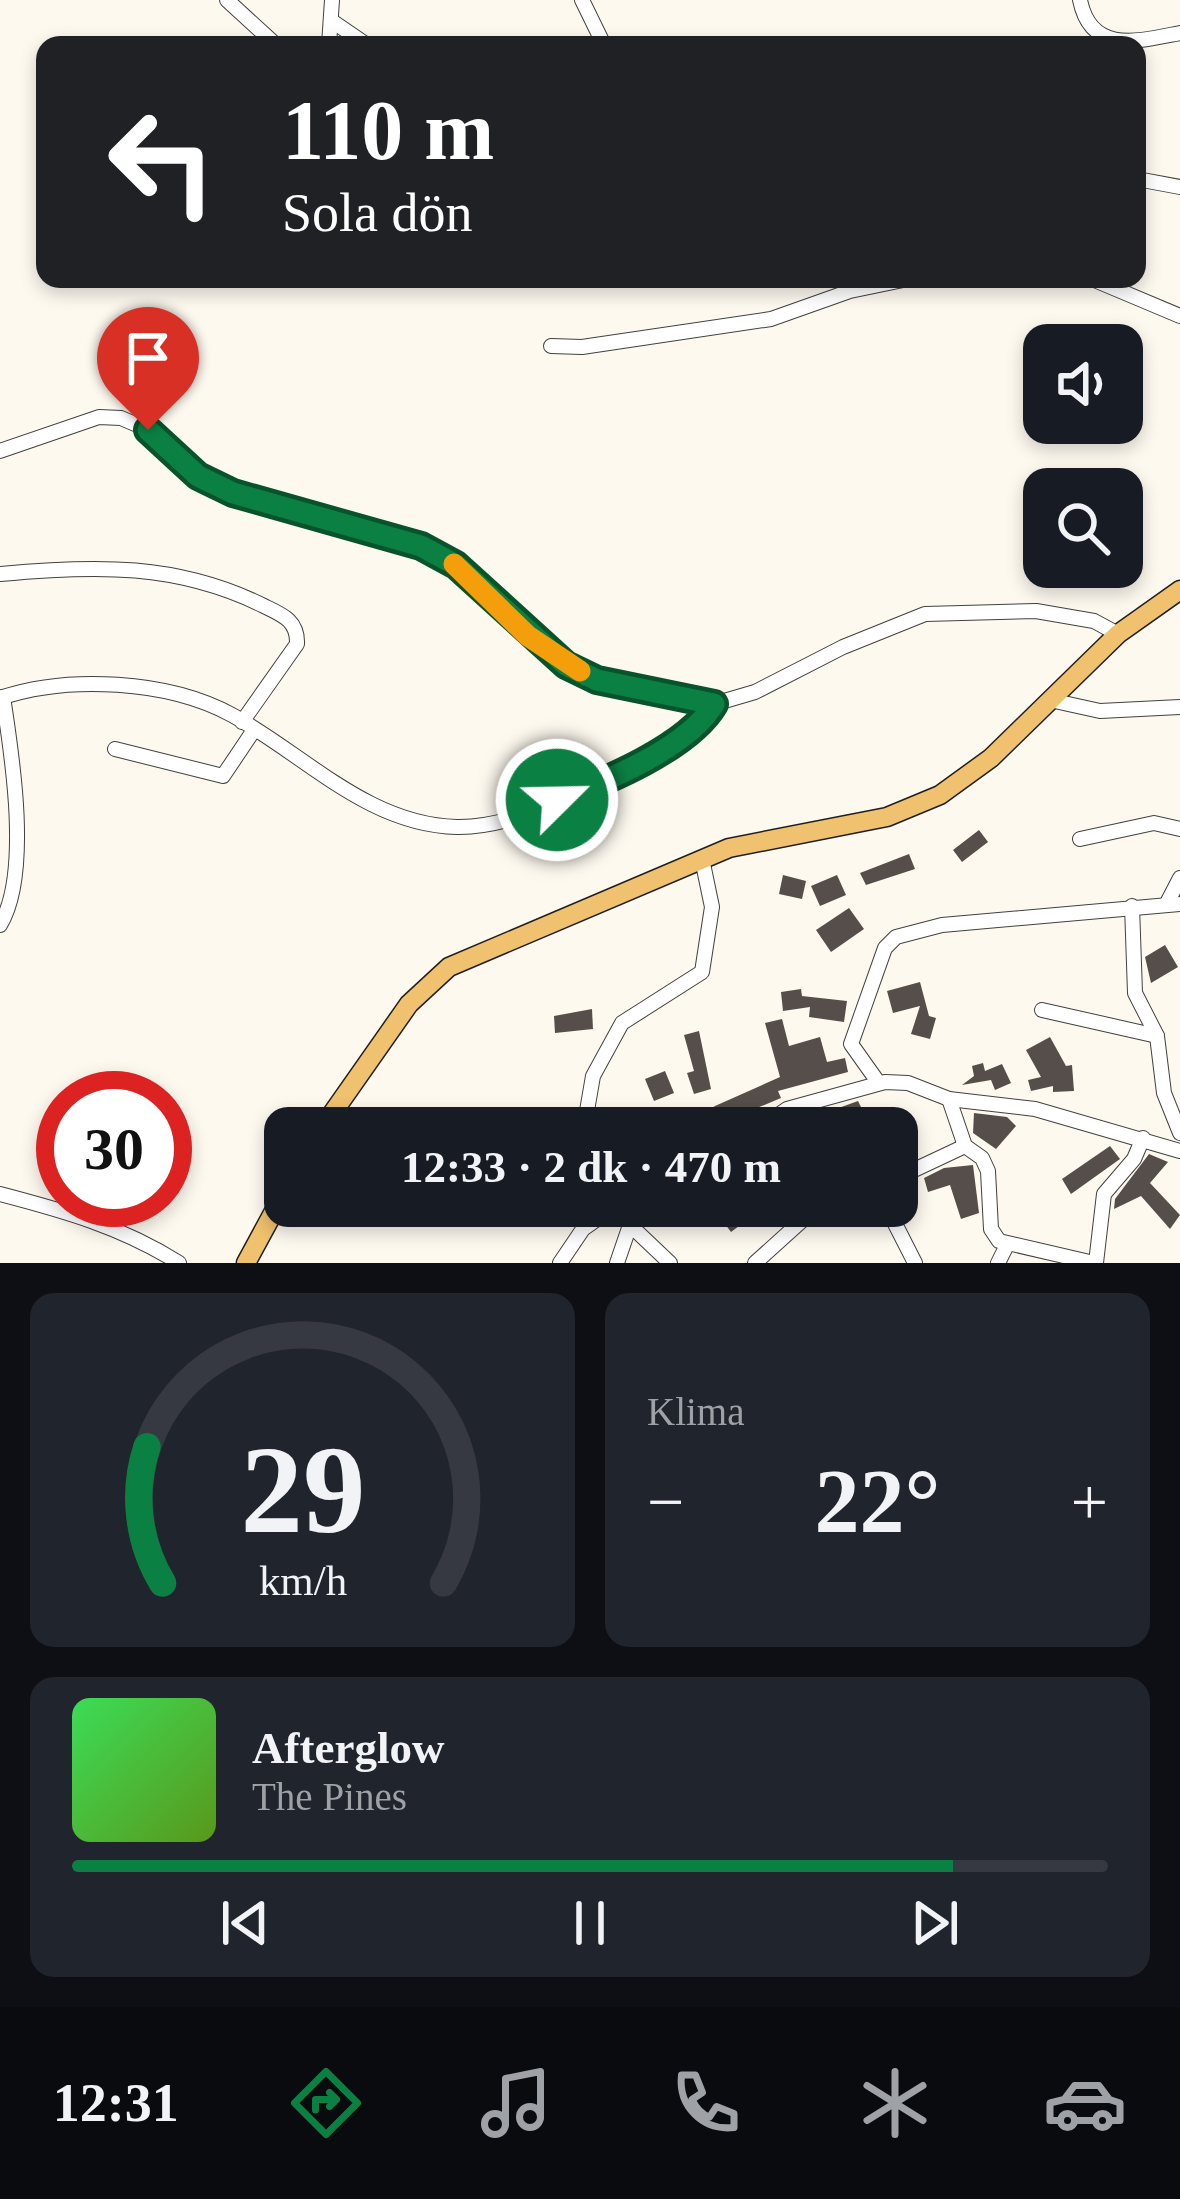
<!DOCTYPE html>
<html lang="tr">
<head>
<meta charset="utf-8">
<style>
	body { margin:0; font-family:"Times New Roman",serif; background:#20242c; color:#f1f3f6; height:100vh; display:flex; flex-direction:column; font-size:45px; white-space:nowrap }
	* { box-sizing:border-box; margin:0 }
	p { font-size:39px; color:#9ea1a6 }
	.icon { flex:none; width:66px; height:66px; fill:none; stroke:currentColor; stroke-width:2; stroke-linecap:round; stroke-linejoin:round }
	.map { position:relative; height:1263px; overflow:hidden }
	.panel { display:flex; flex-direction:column; gap:30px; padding:30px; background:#0d0f14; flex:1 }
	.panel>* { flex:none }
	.banner { position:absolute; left:36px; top:36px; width:1110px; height:252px; border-radius:24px; box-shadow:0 6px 18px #0003; background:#202124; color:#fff; overflow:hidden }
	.buttons { position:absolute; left:1023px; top:324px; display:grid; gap:24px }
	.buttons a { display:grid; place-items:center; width:120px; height:120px; border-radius:24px; background:#171b24; box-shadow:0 6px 18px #0003; font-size:60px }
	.speed { position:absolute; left:36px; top:1071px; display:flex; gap:24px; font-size:60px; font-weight:700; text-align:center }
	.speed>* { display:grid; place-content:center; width:156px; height:156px; border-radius:50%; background:#171b24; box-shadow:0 6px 18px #0003; line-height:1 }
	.speed .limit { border:18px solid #d22; background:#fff; color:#111 }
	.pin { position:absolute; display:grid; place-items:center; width:102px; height:102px; color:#fff; margin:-123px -51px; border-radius:50% 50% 50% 0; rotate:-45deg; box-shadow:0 0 12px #0007 }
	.pin .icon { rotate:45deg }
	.me { position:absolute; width:132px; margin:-66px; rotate:67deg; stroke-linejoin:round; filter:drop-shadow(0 0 9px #0008) }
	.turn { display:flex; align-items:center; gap:42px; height:252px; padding:0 48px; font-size:54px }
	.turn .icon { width:156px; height:156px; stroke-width:2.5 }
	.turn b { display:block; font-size:84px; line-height:102px }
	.big { font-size:90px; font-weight:600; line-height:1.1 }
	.panel .tile { flex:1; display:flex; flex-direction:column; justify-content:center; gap:18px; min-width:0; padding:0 42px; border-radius:24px; background:#20242c }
	.panel .dial { align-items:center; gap:0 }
	.dial svg { height:312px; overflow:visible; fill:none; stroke:#363941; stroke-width:7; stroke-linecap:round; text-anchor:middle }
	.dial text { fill:#f1f3f6; stroke:none }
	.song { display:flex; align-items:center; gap:36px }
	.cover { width:144px; height:144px; border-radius:18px; background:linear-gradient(135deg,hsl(130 70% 55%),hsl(90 70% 35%)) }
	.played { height:12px; border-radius:6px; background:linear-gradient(90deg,#0b8043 85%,#363941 85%) }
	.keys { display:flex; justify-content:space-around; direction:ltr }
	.heat { display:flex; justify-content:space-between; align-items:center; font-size:66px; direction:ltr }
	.panel .tiles { flex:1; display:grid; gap:30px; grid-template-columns:1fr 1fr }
	.tile:last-child { grid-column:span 2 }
	.trip { position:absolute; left:264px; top:1107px; width:654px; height:120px; border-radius:24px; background:#171b24; box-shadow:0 6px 18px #0003; font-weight:600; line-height:120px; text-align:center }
	.menu { display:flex; height:192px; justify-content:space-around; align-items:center; background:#090b0e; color:#9ea1a6 }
	.menu .icon { width:84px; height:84px }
	.menu .selected { color:#0b8043 }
	.menu b { font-size:54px; color:#f1f3f6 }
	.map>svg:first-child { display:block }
	.building { fill:#564e4b }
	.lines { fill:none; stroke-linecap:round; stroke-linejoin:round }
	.minor-casing { stroke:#414141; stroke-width:16 }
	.major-casing { stroke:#1f1f1f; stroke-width:21 }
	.minor { stroke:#fff; stroke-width:14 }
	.major { stroke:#f0c16e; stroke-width:18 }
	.route-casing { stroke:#07532c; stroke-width:30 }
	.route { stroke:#0b8043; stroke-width:21 }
	.slow { stroke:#f59e0b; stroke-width:21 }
</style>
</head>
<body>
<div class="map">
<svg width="1180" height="1263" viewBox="0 0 1180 1263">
	<rect width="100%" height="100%" fill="#fef9ef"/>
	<!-- building -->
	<g class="building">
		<path d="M979,830L988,842L962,862L953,850Z"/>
		<path d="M909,854L915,869L866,885L860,873Z"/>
		<path d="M783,875L806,881L802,899L779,894Z"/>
		<path d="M837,875L846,895L820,906L811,886Z"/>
		<path d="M849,908L864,929L831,952L816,930Z"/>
		<path d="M1165,945L1178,967L1151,983L1145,957Z"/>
		<path d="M920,982L929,1016L936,1018L930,1039L911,1034L920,1006L893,1013L887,991Z"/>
		<path d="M801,989L802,996L847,1001L844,1022L809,1017L810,1007L783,1011L781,992Z"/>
		<path d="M592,1009L593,1029L555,1033L554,1016Z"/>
		<path d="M782,1019L789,1046L820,1037L827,1062L845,1058L848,1072L778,1091L781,1098L745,1113L748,1120L731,1128H704L700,1116L715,1106L780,1077L765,1023Z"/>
		<path d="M699,1031L711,1089L694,1094L687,1073L694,1071L684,1035Z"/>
		<path d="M1050,1037L1066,1066L1072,1065L1074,1091L1053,1092V1086L1031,1091L1028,1080L1041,1077L1026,1050Z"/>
		<path d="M983,1063L985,1071L1002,1064L1011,1083L995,1090L991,1080L962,1085L974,1076L972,1066Z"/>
		<path d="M665,1071L674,1093L654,1101L645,1079Z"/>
		<path d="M858,1101L863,1111L839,1122L783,1128Z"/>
		<path d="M974,1113L1007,1117L1016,1126L996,1149L973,1133Z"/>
		<path d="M1110,1146L1120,1159L1071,1194L1062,1179Z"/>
		<path d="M1149,1154L1168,1162L1150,1183L1180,1215L1170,1229L1141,1196L1114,1209L1115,1199Z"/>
		<path d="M973,1165L979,1213L961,1219L950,1185L928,1192L924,1178L944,1168Z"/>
		<path d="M733,1206H752L747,1220L731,1232L719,1216Z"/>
	</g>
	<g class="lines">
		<defs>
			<g id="minor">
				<path d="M227,0L276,45"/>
				<path d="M582,0L604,45"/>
				<path d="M1080,0C1091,55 1139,41 1180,33"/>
				<path d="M332,21L367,45"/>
				<path d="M329,45L332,0"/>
				<path d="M1137,179L1180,187"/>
				<path d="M1092,279L1180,316"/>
				<path d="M551,346L582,347L771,319L850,291L908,279"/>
				<path d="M0,451L99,417L121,418L149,430L198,476L234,493L421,546L456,565L565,665L597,680L714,704L755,692L843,647L925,614L1036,611L1094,621L1118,634"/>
				<path d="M0,574C95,565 178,563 264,606C283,615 298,621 297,644L242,722"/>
				<path d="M0,698C68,675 168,680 232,715C305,755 368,825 457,827C505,828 561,802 604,781C640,764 693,739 714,704"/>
				<path d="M1050,700L1100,711L1180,707"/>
				<path d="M115,749L223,776L254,730"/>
				<path d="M1080,839L1154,823L1180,829"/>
				<path d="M1166,905L1180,878"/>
				<path d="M1132,906L1135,993L1157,1036L1164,1093L1180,1133"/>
				<path d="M0,925C31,874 12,755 3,697"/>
				<path d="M1042,1010L1157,1036"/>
				<path d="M878,1082L851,1044L885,948L896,937L942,925L1180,904"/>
				<path d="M949,1099L965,1146L982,1158L988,1171L991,1229L999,1241L1094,1263"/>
				<path d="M584,1128L593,1076L622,1023L702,972L712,907L702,859"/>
				<path d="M760,1128L787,1109L885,1082L908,1083L949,1099L1035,1109L1180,1151"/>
				<path d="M897,1178L965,1146"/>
				<path d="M0,1194C65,1211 122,1227 179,1263"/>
				<path d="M612,1206L625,1210L630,1225L670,1263"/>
				<path d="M886,1206L915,1263"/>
				<path d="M560,1263L583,1229L614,1207"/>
				<path d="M617,1263L630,1225L652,1206"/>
				<path d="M755,1263L818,1206"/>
				<path d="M998,1263L1007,1245"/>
				<path d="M1096,1263L1104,1194L1134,1159L1143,1138"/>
			</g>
			<g id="major">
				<path d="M322,1128L409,1004L449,967L729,848L887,817L940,795L991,758L1118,634L1180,590"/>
				<path d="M246,1263L285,1191"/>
			</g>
		</defs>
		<!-- minor casing -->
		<use href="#minor" class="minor-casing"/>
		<!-- major casing -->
		<use href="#major" class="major-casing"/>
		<!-- minor -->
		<use href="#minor" class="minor"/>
		<!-- major -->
		<use href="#major" class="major"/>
	</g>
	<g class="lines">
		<defs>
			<path id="route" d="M148,430L198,476L233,493L421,546L456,565L566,665L597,680L714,704C688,748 604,782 557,800"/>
		</defs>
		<!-- route casing -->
		<use href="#route" class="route-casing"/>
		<!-- route -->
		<use href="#route" class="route"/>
		<!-- slow -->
		<path class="slow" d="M454,564L528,636L580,671"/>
	</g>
</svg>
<div class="buttons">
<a><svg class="icon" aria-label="sound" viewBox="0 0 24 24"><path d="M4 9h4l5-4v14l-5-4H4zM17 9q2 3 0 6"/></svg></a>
<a><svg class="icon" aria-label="search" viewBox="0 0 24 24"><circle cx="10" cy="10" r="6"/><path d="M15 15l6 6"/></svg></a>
</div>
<div class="speed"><div class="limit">30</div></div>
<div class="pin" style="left:148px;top:430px;background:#d93025"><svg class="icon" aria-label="arrive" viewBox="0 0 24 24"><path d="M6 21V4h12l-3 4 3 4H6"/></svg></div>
<svg class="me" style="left:557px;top:800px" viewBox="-20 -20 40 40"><circle r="17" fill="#0b8043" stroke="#fff" stroke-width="3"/><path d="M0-11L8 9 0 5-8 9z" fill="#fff"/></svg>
<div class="trip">12:33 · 2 dk · 470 m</div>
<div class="banner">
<div class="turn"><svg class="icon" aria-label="left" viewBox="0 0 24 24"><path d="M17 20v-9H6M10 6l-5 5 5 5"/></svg><div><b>110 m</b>Sola dön</div></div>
</div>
</div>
<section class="panel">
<div class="tiles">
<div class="tile dial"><svg viewBox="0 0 100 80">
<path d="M14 69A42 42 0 1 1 86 69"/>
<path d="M14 69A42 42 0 0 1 10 34" stroke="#0b8043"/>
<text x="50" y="56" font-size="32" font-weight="700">29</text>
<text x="50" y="72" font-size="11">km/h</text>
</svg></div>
<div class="tile"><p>Klima</p>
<div class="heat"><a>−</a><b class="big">22°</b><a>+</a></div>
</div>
<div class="tile">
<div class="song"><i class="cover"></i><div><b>Afterglow</b><p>The Pines</p></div></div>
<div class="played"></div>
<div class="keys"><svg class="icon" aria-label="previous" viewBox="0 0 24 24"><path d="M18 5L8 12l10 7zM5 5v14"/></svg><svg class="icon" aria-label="pause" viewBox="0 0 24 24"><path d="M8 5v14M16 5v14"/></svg><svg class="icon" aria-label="next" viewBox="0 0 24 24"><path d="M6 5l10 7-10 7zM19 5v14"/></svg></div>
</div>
</div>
</section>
<nav class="menu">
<b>12:31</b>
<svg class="icon selected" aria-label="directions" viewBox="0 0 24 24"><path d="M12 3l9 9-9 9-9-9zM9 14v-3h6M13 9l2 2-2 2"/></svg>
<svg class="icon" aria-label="music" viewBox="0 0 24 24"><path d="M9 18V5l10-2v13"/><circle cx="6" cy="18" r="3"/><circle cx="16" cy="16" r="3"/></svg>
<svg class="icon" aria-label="phone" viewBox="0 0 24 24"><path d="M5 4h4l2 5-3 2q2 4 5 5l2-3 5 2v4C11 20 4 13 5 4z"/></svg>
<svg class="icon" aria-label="climate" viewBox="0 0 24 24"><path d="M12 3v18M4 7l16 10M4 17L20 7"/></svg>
<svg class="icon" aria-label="car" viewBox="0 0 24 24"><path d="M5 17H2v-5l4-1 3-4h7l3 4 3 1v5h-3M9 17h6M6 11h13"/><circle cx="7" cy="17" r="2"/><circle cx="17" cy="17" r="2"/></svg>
</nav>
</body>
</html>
